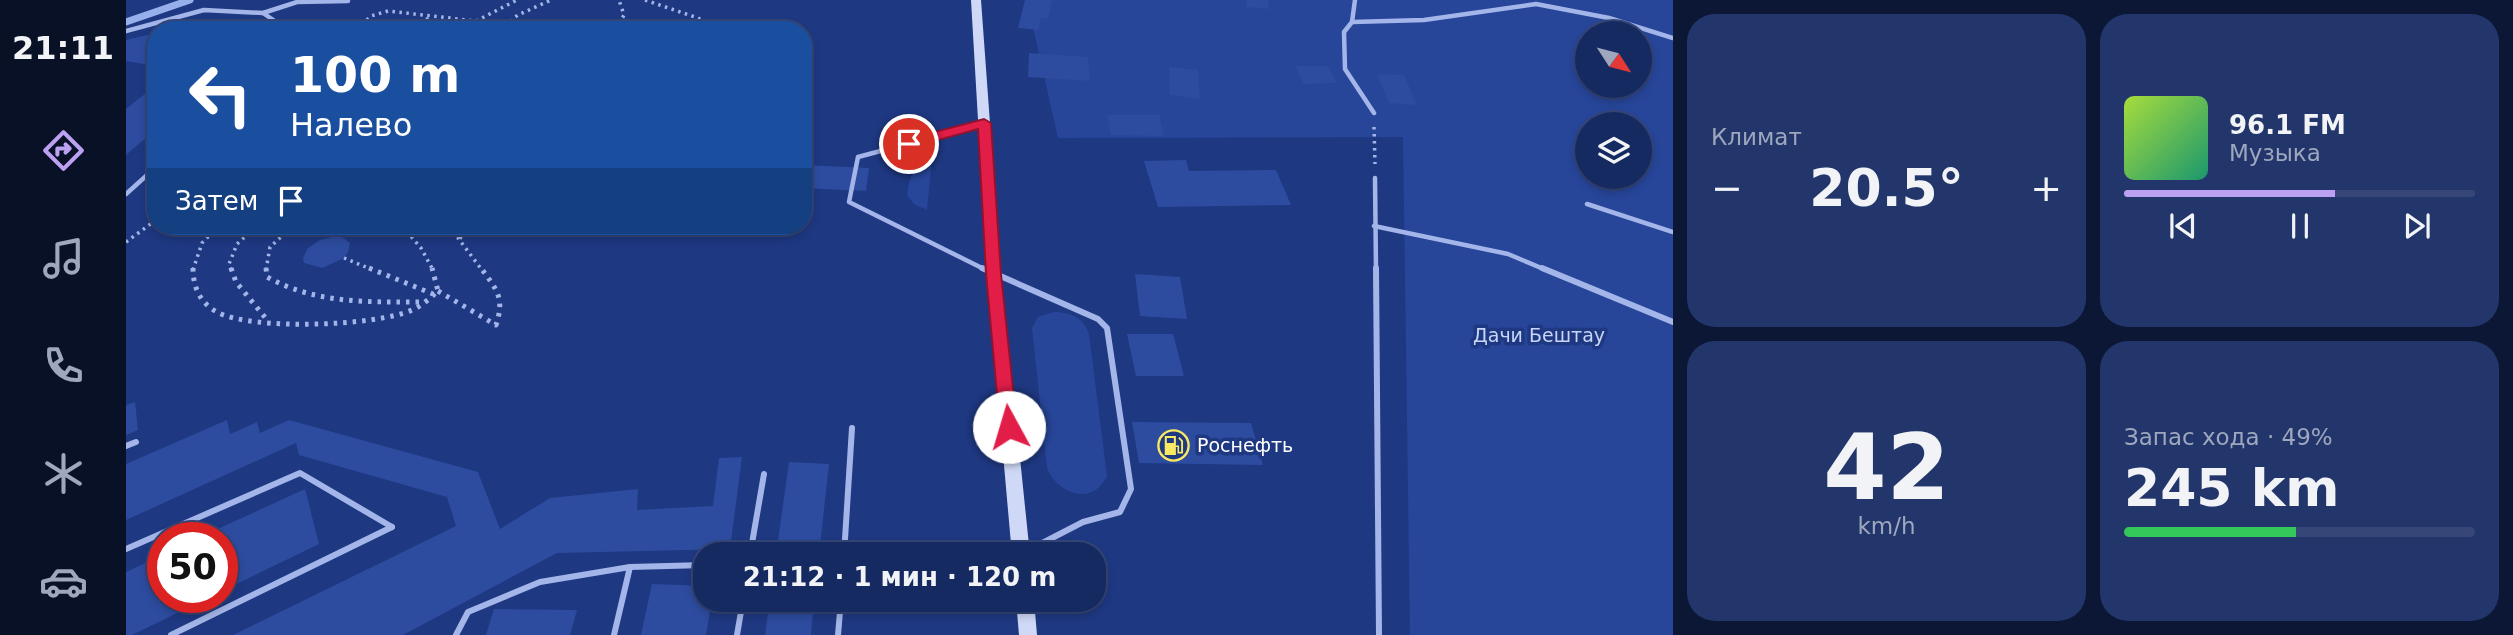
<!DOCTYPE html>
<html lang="ru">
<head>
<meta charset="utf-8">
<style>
	body { margin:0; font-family:"DejaVu Sans",sans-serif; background:#23366b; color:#f1f3f6; height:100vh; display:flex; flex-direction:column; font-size:26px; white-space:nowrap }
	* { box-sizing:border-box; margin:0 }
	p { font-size:23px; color:#9ea7be }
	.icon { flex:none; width:38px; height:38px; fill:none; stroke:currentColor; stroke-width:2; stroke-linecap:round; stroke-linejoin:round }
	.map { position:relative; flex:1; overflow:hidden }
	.drawer { display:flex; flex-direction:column; gap:14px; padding:14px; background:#0c1736; width:840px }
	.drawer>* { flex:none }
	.top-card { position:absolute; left:21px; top:21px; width:665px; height:214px; border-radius:28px; box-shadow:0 4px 10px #0003,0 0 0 2px #354677; background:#1a4fa0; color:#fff; overflow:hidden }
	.needle { width:46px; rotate:126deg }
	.controls { position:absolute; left:1449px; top:21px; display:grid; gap:14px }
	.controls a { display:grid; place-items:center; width:77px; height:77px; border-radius:50%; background:#162a62; box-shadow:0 4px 10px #0003,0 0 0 2px #354677; font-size:35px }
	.speed { position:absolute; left:21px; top:522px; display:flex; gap:14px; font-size:35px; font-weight:700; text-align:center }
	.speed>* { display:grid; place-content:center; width:91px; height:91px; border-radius:50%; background:#162a62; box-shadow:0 4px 10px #0003,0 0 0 2px #354677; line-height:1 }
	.speed .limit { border:10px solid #d22; background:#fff; color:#111 }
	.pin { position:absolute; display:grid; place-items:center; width:60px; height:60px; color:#fff; margin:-30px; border:4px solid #fff; border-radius:50%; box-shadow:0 2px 7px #0007 }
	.me { position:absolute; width:77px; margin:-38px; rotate:354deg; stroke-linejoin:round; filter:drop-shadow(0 0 5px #0008) }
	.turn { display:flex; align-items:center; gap:24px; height:147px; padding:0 28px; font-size:32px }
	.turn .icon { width:91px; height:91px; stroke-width:2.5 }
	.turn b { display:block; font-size:49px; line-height:60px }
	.then { display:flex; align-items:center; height:66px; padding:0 28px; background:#0003; gap:14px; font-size:26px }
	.big { font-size:52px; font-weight:600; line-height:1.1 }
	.drawer .tile { flex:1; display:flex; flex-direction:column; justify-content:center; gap:10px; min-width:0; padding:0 24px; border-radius:28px; background:#23366b }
	.drawer .dial { align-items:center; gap:0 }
	.dial b { font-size:91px; line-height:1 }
	.song { display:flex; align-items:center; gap:21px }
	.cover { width:84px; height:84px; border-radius:10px; background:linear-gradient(135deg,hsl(80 70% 55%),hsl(160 70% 35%)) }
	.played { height:7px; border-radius:4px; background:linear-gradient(90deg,#bca0f2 60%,#354677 60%) }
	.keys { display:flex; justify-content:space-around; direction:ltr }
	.heat { display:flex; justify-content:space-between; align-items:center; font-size:38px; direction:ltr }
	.charge { height:10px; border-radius:5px; background:linear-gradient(90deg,#34c759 49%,#354677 0) }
	.drawer .tiles { flex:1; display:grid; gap:14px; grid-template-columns:repeat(2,1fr) }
	.trip { position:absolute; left:567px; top:542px; width:413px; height:70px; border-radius:28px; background:#162a62; box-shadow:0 4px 10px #0003,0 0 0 2px #354677; font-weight:600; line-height:70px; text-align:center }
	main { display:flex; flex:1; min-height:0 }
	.tab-bar { display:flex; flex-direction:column; width:126px; justify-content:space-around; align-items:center; background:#091127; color:#9ea7be }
	.tab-bar .icon { width:49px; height:49px }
	.tab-bar .on { color:#bca0f2 }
	.tab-bar b { font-size:32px; color:#f1f3f6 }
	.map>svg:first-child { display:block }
	.green { fill:#27469a; fill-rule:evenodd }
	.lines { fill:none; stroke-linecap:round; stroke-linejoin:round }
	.stream { stroke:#97afeb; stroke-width:7 }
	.building { fill:#2d4c9f }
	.path-far1 { stroke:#a4b6e9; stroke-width:3.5; stroke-dasharray:2.5 4.5; stroke-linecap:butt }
	.path { stroke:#a4b6e9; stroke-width:5; stroke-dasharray:3.5 6; stroke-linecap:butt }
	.service-far1 { stroke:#a4b6e9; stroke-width:4.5 }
	.service { stroke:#a4b6e9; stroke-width:6 }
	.secondary { fill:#cfd9f7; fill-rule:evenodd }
	.route { fill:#e11d48; stroke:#92132f; stroke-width:2 }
	.labels { text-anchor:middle; stroke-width:7; stroke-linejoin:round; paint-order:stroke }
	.park-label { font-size:19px; fill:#c8d5f7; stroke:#1e3882 }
	.poi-label { font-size:19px; fill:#fff; stroke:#1e3882; text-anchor:start }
</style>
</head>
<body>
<main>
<nav class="tab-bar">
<b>21:11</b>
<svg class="icon on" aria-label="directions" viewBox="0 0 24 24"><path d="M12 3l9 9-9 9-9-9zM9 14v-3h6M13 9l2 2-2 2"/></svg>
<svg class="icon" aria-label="music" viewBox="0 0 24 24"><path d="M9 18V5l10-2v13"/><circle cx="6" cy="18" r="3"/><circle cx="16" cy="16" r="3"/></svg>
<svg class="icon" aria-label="phone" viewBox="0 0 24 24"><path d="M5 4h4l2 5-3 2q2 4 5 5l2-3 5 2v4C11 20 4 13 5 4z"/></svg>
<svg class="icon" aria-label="climate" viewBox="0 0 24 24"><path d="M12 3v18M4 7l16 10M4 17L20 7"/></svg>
<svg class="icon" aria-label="car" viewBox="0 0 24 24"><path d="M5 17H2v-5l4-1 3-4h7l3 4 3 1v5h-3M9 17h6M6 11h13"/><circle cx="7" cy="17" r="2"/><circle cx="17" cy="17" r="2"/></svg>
</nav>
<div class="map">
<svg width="1547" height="635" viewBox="0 0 1547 635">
	<rect width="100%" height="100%" fill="#1e3882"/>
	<!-- green -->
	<g class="green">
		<path d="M901,0H1547V635H1284L1277,137L932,138ZM1461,33H1514V86H1461ZM1461,124H1514V177H1461Z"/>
		<path d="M806,159L801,210L788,204L781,195C784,176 786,165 806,159Z"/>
		<path d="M928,312C944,312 958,318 963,334L981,476C967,506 932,495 921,468L906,328L912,317Z"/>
	</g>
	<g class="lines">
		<!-- stream -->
		<path class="stream" d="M0,22L64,0"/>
	</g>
	<!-- building -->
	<g class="building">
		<path d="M899,0H926L922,18H915L912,30L892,28Z"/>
		<path d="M1120,0H1142L1143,9L1120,7Z"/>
		<path d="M30,33V66L0,61V40Z"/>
		<path d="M903,53L962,57L964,81L902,77Z"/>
		<path d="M1169,66H1202L1211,83L1178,84Z"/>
		<path d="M1043,67L1072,70L1074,99L1044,95Z"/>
		<path d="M1251,74L1278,75L1291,105L1263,103Z"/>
		<path d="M30,85V129L0,155V109Z"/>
		<path d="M981,115H1033L1038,136L985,135Z"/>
		<path d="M1060,160L1063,171L1150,170L1165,205L1032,207L1018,161Z"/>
		<path d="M677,165L743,168L740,191L677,188Z"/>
		<path d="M210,236L216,237L224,243L222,252L218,258L196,268L178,263L177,258L182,248L194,240Z"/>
		<path d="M1009,274L1054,277L1061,319L1014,316Z"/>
		<path d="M1001,334H1047L1058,376H1010Z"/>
		<path d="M9,402L12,430L0,435V405Z"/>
		<path d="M101,420L104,434L131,422L134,433L163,420L352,472L374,529L424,498L512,489L511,510L587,506L593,458L616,457L604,549L431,553L277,635H107L330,526L321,497L173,455L170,443L0,520V464Z"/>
		<path d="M1006,422L1125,423L1137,465L1013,463Z"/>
		<path d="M663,462L703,464L693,555H650Z"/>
		<path d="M179,489L193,544L96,591V537H74Z"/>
		<path d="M37,555V597H84L6,635H0V572Z"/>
		<path d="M526,584L579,586V600H586L580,635H515Z"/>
		<path d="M644,600H688L685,635H639Z"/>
		<path d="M368,609L451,610L444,635H360Z"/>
	</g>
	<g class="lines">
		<!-- path-far1 -->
		<g class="path-far1">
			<path d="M519,0L572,18L593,30"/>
			<path d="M231,30L245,16L262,11L350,21L391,0"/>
			<path d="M291,30L305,15"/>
			<path d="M345,30L350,21"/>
			<path d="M373,30L392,15L425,0"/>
			<path d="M490,30L498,15L493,0"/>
			<path d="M1248,127L1249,164"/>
			<path d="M276,226L295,248L307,270"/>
			<path d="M323,226L356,270"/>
			<path d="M334,239L339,226"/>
			<path d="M0,242L30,220"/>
			<path d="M218,258L247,270"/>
			<path d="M67,270L76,243L93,226"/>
			<path d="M105,270L103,264L111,244L131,226"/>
			<path d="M140,270L144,247L167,226"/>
		</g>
		<!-- path -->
		<g class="path">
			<path d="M67,268C67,287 74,303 91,312C126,331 250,326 286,310C296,306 304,298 312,291L306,268"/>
			<path d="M105,268L110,282L142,321"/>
			<path d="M140,268L141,277C190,304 242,302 296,302"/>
			<path d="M243,268L307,294"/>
			<path d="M312,291L370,325C379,298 371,290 355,268"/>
		</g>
		<!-- service-far1 -->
		<g class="service-far1">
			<path d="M1229,0L1226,22L1218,32L1219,69L1248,113"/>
			<path d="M137,13L171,2L222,1"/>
			<path d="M1226,22L1298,20L1410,4L1483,18L1547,38"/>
			<path d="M0,31L78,10L137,13L162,30"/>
			<path d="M856,124L732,157L723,202L860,270"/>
			<path d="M1249,178L1250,270"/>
			<path d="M0,194L30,167"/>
			<path d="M1461,204L1547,232"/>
			<path d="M1248,226L1382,254L1420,270"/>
		</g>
		<!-- service -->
		<g class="service">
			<path d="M856,268L972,319L981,328L1005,489L994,512L957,522L897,553"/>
			<path d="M1250,268L1253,635"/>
			<path d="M1416,268L1547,322"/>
			<path d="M0,446L10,442"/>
			<path d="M0,549L174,473L266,527"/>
			<path d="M624,555L638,474"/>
			<path d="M718,555L726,428"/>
			<path d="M45,635L266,527"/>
			<path d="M330,635L342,612L414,582L504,567L579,565"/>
			<path d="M488,635L504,567"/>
			<path d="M611,635L617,600"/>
			<path d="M712,635L715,600"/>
		</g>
		<!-- secondary -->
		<g class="secondary">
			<path d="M845,0H855L875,274L904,555H886L861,274Z"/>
			<path d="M890,600H908L911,635H893Z"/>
		</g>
	</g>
	<!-- route -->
	<path class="route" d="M858,119L865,123L875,274L891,427L889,432L883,434L876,432L874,427L860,274L852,129L783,148L776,144L778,140Z"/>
	<!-- icons -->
	<defs>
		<symbol id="fuel-ring" viewBox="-11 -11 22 22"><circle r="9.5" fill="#1e3882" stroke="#f8e862" stroke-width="1.5"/><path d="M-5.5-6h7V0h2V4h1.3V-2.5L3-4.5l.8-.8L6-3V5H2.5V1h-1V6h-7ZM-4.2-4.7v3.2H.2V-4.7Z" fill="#f8e862"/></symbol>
	</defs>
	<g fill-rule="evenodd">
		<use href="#fuel-ring" x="1030" y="428" width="35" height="35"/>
	</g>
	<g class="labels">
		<!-- park labels -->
		<g class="park-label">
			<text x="1413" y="342">Дачи Бештау</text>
		</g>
		<!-- poi labels -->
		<g class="poi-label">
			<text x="1071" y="452">Роснефть</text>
		</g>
	</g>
</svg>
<div class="controls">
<a><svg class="needle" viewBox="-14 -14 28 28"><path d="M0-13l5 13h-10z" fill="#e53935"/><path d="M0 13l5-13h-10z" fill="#9ea7be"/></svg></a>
<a><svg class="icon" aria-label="layers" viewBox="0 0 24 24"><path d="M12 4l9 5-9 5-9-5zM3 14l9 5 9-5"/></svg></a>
</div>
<div class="speed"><div class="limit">50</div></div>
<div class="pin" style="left:783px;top:144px;background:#d93025"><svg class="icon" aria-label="arrive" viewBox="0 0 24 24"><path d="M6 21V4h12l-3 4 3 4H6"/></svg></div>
<svg class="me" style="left:883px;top:427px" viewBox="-20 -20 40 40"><circle r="19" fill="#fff"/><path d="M0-13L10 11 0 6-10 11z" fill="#e11d48"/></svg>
<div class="trip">21:12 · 1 мин · 120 m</div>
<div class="top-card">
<div class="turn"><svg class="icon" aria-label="left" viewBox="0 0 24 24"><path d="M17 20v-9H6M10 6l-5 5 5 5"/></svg><div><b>100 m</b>Налево</div></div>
<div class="then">Затем<svg class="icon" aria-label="arrive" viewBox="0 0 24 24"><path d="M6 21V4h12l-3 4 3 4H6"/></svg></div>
</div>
</div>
<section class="drawer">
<div class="tiles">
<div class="tile"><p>Климат</p>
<div class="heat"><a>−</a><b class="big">20.5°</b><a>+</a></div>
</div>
<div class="tile">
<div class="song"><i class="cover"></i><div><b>96.1 FM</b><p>Музыка</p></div></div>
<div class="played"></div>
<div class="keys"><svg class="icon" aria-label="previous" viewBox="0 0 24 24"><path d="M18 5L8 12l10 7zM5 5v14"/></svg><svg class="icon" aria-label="pause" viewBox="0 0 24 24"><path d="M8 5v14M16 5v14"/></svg><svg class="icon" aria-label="next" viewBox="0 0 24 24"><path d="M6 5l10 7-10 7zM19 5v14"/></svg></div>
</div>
<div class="tile dial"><b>42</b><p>km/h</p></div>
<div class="tile"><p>Запас хода · 49%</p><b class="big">245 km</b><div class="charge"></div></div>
</div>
</section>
</main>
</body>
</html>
